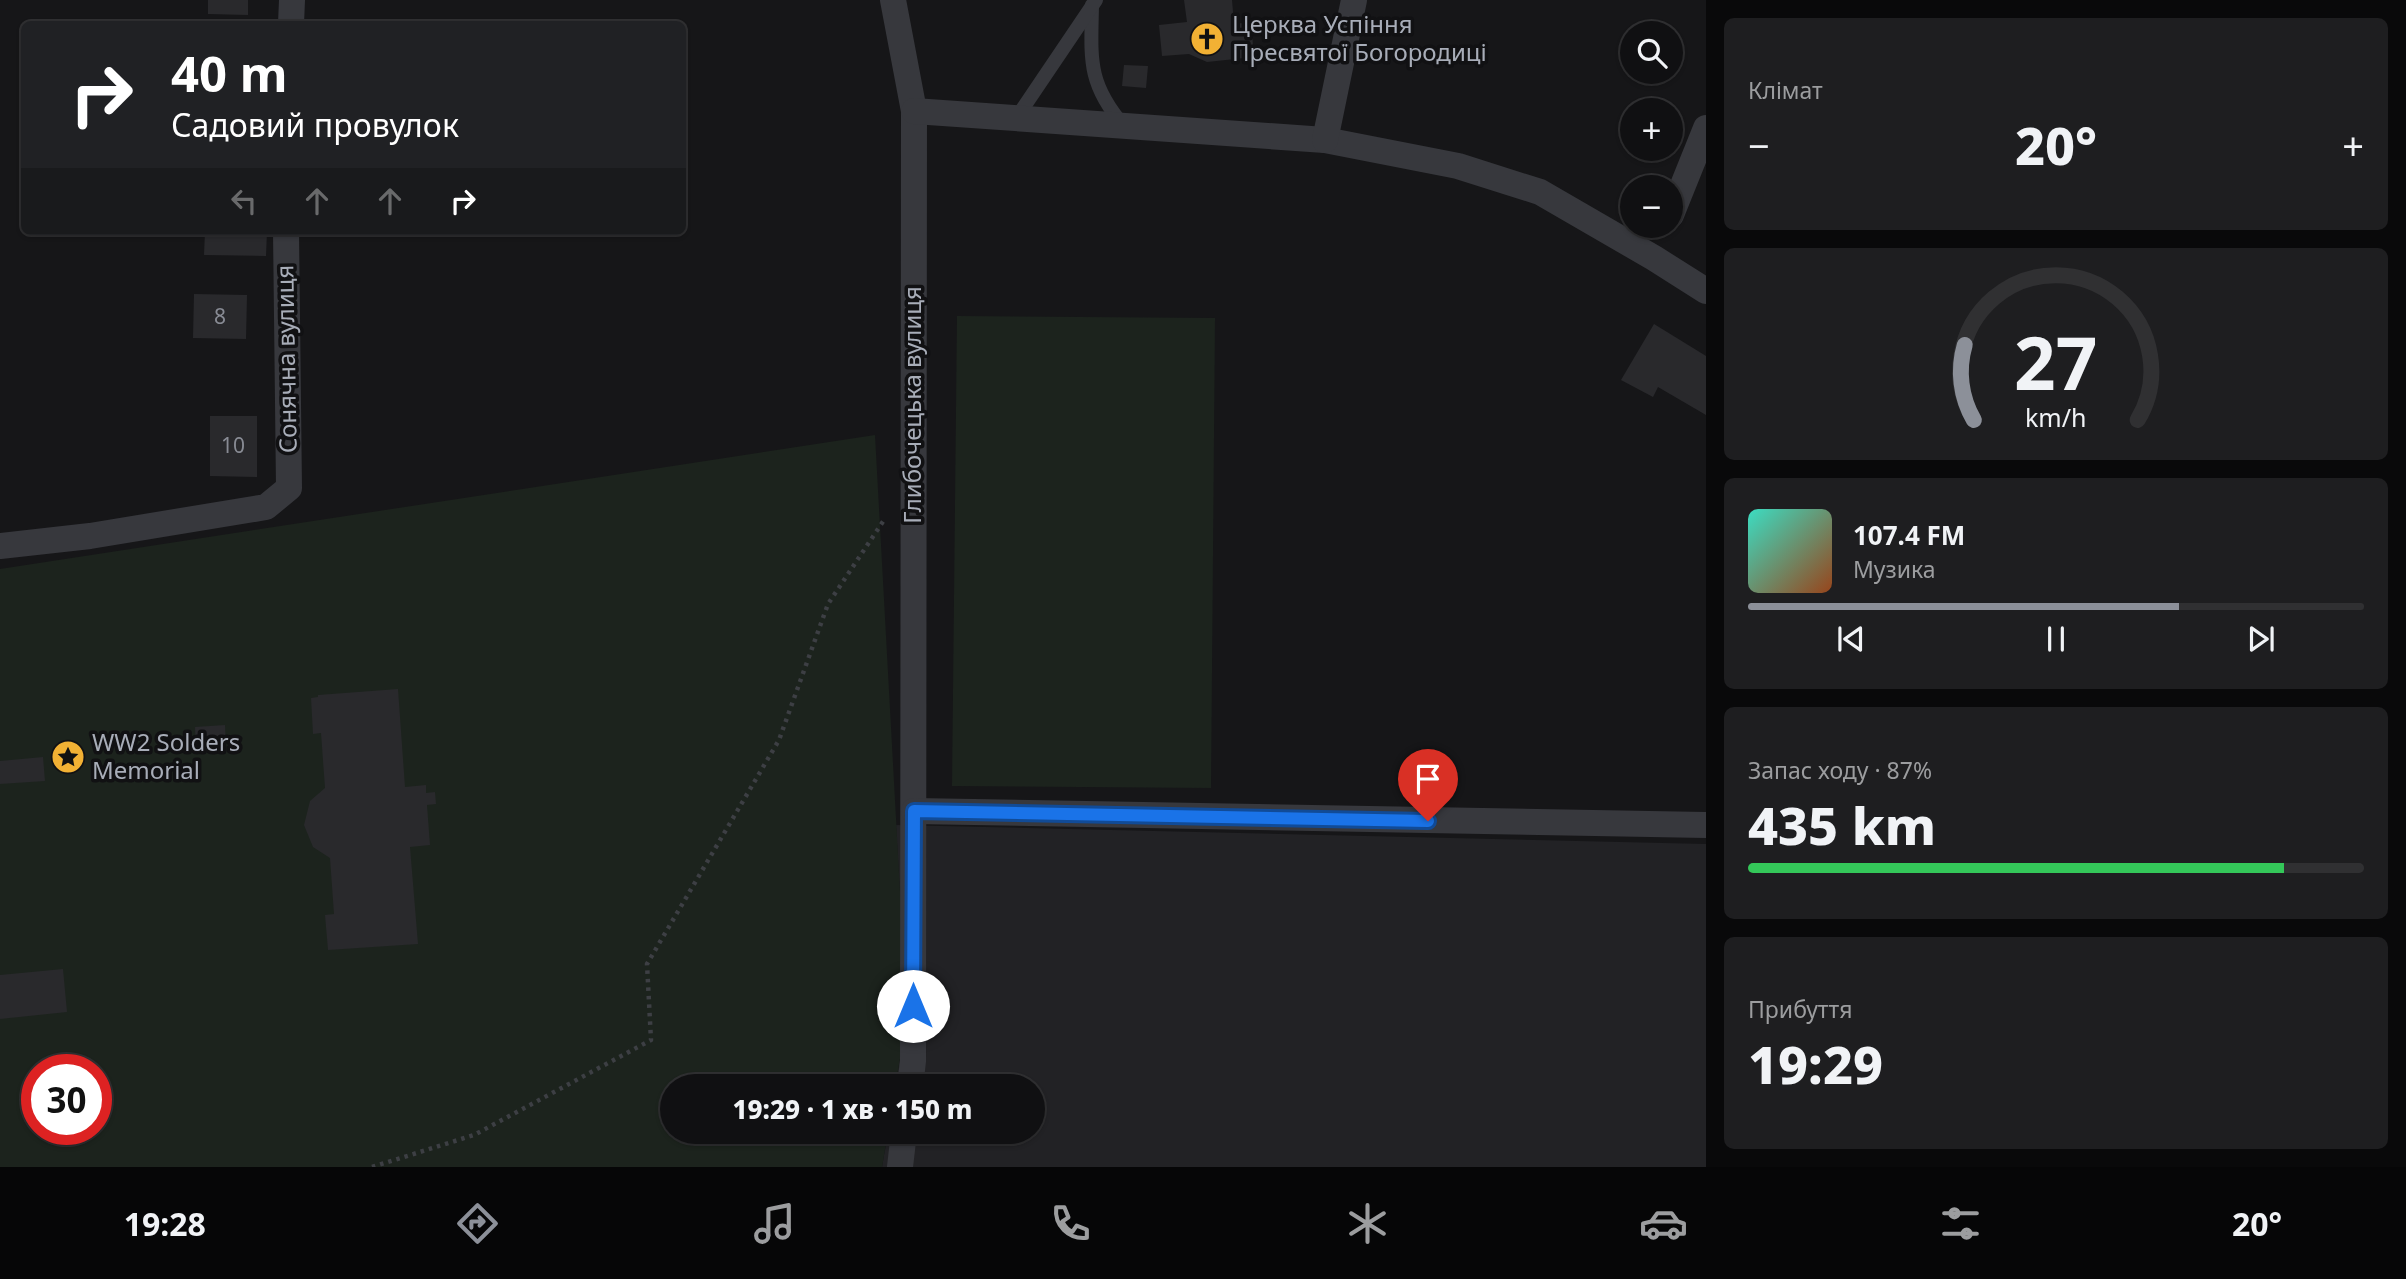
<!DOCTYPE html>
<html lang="uk">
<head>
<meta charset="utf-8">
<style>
	body { margin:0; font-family:"Noto Sans",sans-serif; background:#1e1e20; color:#f1f3f6; height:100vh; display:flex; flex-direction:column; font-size:26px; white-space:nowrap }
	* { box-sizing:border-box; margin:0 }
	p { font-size:23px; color:#9c9d9f }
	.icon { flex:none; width:38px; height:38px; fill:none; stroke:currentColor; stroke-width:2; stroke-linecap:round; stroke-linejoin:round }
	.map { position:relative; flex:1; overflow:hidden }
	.side { display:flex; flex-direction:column; gap:18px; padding:18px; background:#09090a; width:700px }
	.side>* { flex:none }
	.top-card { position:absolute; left:21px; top:21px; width:665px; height:214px; border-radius:10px; box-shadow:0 2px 5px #0004,0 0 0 2px #303032; background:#202124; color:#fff; overflow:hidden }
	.buttons { position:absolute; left:1620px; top:21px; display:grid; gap:14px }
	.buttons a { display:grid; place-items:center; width:63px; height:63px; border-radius:50%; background:#101012; box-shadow:0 2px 5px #0004,0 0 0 2px #303032; font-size:35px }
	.speed { position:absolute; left:21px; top:1054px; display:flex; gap:14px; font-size:35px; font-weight:700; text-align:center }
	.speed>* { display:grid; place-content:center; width:91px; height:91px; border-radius:50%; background:#101012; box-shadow:0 2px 5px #0004,0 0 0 2px #303032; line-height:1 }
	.speed .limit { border:10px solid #d22; background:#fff; color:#111 }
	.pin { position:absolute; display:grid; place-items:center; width:60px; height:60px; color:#fff; margin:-72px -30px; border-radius:50% 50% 50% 0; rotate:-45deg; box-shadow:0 0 7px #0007 }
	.pin .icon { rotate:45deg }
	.me { position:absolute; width:77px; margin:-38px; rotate:0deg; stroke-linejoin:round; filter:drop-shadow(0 0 5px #0008) }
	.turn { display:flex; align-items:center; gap:24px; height:147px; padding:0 35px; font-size:32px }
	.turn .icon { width:91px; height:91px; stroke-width:2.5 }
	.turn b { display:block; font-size:49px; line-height:60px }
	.lanes { display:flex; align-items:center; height:66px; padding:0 35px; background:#0003; justify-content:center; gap:35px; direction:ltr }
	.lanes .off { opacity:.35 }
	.big { font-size:52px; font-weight:800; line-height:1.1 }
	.side .card { flex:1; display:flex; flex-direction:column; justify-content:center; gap:10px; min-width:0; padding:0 24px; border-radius:10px; background:#1e1e20 }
	.side .dial { align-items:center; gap:0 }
	.dial svg { height:182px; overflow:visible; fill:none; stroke:#303032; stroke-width:7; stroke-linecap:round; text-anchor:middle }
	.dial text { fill:#f1f3f6; stroke:none }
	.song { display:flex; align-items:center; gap:21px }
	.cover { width:84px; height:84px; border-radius:10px; background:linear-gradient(135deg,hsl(170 70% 55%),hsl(20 70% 35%)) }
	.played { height:7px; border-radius:4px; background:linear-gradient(90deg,#8c9099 70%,#303032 70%) }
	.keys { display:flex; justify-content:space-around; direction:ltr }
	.heat { display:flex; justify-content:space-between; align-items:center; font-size:38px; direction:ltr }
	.charge { height:10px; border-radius:5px; background:linear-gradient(90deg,#34c759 87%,#303032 0) }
	.trip { position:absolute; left:660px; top:1074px; width:385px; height:70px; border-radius:35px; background:#101012; box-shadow:0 2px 5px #0004,0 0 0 2px #303032; font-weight:800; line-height:70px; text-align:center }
	.tab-bar { display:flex; height:112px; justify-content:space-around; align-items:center; background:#060607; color:#9c9d9f }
	.tab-bar .icon { width:49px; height:49px }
	.tab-bar .active { color:#8c9099 }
	.tab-bar b { font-size:32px; color:#f1f3f6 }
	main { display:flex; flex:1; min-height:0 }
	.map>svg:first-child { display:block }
	.built { fill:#222225 }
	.green { fill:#1c231d; fill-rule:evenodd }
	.building { fill:#29292c }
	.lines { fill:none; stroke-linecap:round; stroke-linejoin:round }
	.path { stroke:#3d3f44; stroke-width:4.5; stroke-dasharray:3.5 5; stroke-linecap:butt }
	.service { stroke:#37383d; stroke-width:14 }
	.minor { stroke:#37383d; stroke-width:26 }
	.route-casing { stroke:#114b97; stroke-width:18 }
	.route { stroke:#1a73e8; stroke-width:12 }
	.labels { text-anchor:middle; stroke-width:7; stroke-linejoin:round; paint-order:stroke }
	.number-label { font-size:21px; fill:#888b94 }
	.poi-label { font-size:24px; fill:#a8adb8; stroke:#111113; text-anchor:start }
	.street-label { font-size:24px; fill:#a8adb8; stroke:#111113 }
</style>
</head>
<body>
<main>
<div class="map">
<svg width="1706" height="1167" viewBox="0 0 1706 1167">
	<rect width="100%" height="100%" fill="#161618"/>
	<!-- built -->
	<path class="built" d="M896,825L1706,844V1167H882L888,1132H1032V1087H895L907,1019Z"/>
	<!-- green -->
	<g class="green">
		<path d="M957,316L1215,318L1211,788L952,786Z"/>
		<path d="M875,435L907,1019L895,1087H672V1132H888L882,1167H0V569ZM37,1069H96V1129H37Z"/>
	</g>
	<!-- building -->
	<g class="building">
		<path d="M208,0H248V15L208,14Z"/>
		<path d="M1184,0H1232L1234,24L1251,22L1254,57L1207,62L1189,54L1162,56L1159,25L1187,22Z"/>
		<path d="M1124,65L1148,66L1146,88L1122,86Z"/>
		<path d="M205,231H267L266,256L204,255Z"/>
		<path d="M194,294L247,295L246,339L193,338Z"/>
		<path d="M1654,324L1706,356V415L1658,387L1653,397L1621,380Z"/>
		<path d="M210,416H257V477L210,476Z"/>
		<path d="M398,689L405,787L426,785V793L435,792L436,804L427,805L430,845L410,847L418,944L328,950L325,915L334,914L330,858L313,847L304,825L310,801L325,788L321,733L313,734L311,698L318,697V695Z"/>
		<path d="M225,725L226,748L196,750L195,727Z"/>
		<path d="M43,757L45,781L0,784V761Z"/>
		<path d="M63,969L67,1012L0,1019V975Z"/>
	</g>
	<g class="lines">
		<!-- path -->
		<path class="path" d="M372,1167L474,1135L651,1040L647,964L779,740L828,604L884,520"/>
		<!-- service -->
		<g class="service">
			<path d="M1092,5C1091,59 1087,83 1124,126"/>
			<path d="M1015,120L1096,0"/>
		</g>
		<!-- minor -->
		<g class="minor">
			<path d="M893,0L914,111L913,1061L910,1087"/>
			<path d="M291,24L292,0"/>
			<path d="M914,111L1325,140L1458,166L1540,192L1654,258L1706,291"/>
			<path d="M1325,140L1354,0"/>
			<path d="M1671,215L1706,128"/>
			<path d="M0,546L90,536L266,507L289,488L286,231"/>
			<path d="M914,811L1706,825"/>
			<path d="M900,1167L904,1132"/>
		</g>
	</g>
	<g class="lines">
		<defs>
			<path id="route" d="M913,1006L914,811L1428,821"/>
		</defs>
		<!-- route casing -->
		<use href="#route" class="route-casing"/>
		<!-- route -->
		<use href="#route" class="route"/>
	</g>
	<!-- icons -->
	<defs>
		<symbol id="church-disc" viewBox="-11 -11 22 22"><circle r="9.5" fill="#f2b134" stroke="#111113"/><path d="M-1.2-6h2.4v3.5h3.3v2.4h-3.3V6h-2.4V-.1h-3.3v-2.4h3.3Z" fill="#111"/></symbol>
		<symbol id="sight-disc" viewBox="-11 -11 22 22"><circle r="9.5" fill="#f2b134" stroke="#111113"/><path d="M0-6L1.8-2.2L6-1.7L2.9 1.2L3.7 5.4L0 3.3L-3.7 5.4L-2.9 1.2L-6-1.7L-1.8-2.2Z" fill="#111"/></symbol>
	</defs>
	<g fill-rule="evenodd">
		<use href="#church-disc" x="1188" y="20" width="38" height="38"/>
		<use href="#sight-disc" x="49" y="738" width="38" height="38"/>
	</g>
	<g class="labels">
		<!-- number labels -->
		<g class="number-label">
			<text x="220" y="324">8</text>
			<text x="233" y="453">10</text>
		</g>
		<!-- poi labels -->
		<g class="poi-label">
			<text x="1232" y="33">Церква Успіння<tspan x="1232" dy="28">Пресвятої Богородиці</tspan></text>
			<text x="92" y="751">WW2 Solders<tspan x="92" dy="28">Memorial</tspan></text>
		</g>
		<!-- street labels -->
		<g class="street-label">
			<text transform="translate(287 359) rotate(-91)" y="8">Сонячна вулиця</text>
			<text transform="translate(913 405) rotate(-90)" y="8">Глибочецька вулиця</text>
		</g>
	</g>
</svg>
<div class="buttons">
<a><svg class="icon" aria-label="search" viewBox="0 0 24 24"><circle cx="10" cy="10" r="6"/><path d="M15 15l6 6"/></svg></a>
<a>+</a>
<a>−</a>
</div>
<div class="speed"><div class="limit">30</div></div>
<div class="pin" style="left:1428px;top:821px;background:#d93025"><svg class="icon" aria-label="arrive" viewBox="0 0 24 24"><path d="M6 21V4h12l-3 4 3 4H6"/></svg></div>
<svg class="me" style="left:913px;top:1006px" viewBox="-20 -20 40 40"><circle r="19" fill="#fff"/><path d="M0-13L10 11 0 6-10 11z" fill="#1a73e8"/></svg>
<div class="trip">19:29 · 1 хв · 150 m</div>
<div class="top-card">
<div class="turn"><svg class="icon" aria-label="right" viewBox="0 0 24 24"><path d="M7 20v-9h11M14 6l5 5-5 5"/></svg><div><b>40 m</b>Садовий провулок</div></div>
<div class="lanes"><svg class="icon off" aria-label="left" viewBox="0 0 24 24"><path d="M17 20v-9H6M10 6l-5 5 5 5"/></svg><svg class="icon off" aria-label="ahead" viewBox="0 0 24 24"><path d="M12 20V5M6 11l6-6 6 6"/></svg><svg class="icon off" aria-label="ahead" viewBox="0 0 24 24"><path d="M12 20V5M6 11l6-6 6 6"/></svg><svg class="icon" aria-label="right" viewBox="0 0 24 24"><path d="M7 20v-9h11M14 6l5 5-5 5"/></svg></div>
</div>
</div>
<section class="side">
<div class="card"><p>Клімат</p>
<div class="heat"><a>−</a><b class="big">20°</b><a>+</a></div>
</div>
<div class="card dial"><svg viewBox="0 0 100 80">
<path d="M14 69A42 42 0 1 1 86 69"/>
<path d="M14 69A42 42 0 0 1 10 36" stroke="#8c9099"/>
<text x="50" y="56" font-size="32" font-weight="700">27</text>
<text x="50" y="72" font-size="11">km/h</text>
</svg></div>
<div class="card">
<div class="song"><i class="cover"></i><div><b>107.4 FM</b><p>Музика</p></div></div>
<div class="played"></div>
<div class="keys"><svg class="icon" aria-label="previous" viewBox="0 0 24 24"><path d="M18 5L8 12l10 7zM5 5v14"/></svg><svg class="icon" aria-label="pause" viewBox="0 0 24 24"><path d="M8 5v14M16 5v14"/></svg><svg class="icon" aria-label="next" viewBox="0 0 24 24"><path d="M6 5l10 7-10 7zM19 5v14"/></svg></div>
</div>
<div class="card"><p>Запас ходу · 87%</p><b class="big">435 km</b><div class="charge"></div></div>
<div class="card"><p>Прибуття</p><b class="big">19:29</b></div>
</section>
</main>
<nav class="tab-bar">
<b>19:28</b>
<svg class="icon active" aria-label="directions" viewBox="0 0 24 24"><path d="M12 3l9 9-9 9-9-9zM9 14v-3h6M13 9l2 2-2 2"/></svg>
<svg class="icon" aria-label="music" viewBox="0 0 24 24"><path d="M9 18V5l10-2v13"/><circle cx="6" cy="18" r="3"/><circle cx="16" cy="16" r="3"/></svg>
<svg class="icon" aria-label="phone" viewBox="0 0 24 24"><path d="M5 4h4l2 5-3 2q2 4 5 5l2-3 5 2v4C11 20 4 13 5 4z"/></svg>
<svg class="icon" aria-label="climate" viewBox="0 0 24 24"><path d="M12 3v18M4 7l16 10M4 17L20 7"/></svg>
<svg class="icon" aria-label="car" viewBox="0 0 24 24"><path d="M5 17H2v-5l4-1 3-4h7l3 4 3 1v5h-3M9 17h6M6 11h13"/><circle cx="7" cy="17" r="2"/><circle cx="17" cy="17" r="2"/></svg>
<svg class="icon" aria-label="filters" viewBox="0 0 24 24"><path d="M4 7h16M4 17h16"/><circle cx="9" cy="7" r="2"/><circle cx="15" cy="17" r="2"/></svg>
<b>20°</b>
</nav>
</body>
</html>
